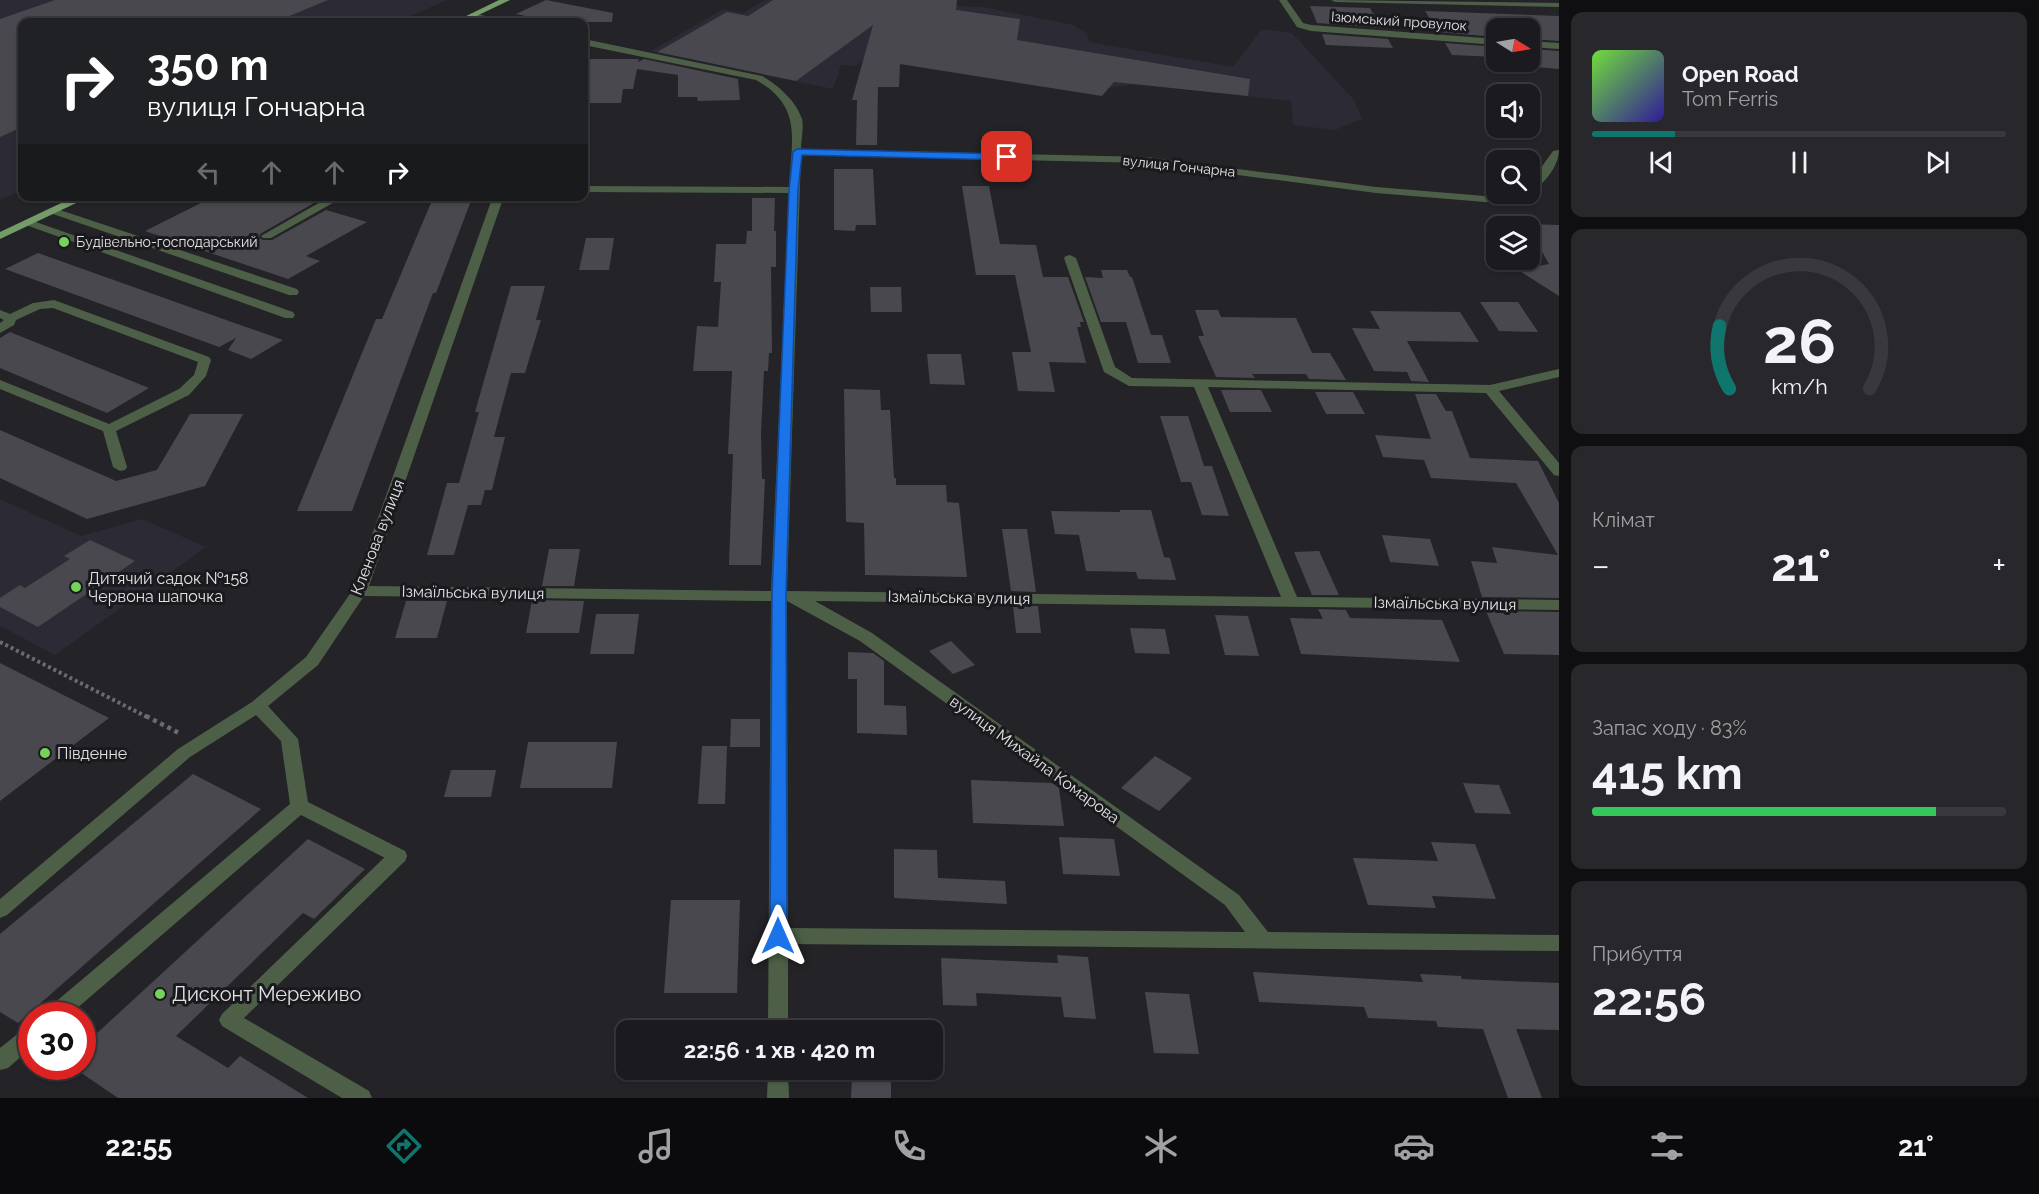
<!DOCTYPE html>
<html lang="uk">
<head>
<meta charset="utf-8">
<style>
	body { margin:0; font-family:Raleway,sans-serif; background:#28272b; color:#f1f3f6; height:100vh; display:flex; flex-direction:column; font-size:22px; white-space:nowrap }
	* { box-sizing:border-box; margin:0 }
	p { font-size:20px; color:#a0a1a4 }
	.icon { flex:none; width:33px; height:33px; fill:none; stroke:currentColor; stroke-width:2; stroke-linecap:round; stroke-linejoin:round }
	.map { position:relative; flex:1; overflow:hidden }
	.details { display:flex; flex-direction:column; gap:12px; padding:12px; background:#0f0e10; width:480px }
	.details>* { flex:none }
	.top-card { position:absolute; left:18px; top:18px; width:570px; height:183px; border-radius:12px; box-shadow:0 2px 4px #0004,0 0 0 2px #39383c; background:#202124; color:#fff; overflow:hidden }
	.needle { width:39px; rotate:101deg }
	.tools { position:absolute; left:1486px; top:18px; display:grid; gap:12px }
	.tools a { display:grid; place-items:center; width:54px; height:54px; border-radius:12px; background:#1b1a1e; box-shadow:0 2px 4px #0004,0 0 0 2px #39383c; font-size:30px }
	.speed { position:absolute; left:18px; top:1002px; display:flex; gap:12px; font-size:30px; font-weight:700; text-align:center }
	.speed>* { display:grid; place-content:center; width:78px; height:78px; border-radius:50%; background:#1b1a1e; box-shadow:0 2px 4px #0004,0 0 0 2px #39383c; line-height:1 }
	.speed .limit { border:9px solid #d22; background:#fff; color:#111 }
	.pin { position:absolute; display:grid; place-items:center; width:51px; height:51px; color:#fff; margin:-26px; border-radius:12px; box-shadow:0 3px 9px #0006 }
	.me { position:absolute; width:66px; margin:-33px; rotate:0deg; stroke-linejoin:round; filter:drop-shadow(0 0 4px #0008) }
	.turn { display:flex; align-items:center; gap:21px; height:126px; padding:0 30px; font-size:27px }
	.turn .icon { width:78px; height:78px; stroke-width:2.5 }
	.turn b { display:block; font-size:42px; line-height:51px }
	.lanes { display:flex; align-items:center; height:57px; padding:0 30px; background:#0003; justify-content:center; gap:30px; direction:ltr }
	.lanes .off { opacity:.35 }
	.big { font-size:45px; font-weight:700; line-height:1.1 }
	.details .tile { flex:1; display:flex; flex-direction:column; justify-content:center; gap:9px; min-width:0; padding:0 21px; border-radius:12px; background:#28272b }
	.details .dial { align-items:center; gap:0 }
	.dial svg { height:156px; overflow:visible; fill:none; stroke:#39383c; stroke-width:7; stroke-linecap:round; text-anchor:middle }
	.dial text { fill:#f1f3f6; stroke:none }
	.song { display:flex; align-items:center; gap:18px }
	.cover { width:72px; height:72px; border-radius:9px; background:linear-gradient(135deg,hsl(100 70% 55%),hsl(250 70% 35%)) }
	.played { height:6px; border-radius:3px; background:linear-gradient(90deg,#0f766e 20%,#39383c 20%) }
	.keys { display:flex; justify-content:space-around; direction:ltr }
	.heat { display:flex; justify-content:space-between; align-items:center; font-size:33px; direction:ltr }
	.charge { height:9px; border-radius:4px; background:linear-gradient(90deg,#34c759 83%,#39383c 0) }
	.trip { position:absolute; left:616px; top:1020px; width:327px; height:60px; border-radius:12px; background:#1b1a1e; box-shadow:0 2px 4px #0004,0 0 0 2px #39383c; font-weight:700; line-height:60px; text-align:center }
	.dock { display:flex; height:96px; justify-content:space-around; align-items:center; background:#0b0a0c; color:#a0a1a4 }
	.dock .icon { width:42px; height:42px }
	.dock .active { color:#0f766e }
	.dock b { font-size:27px; color:#f1f3f6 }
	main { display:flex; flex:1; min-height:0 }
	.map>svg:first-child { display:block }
	.built { fill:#2c2a35 }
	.building { fill:#49484e }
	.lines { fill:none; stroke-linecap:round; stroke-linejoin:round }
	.path-far1 { stroke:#6c6c70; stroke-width:4; stroke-dasharray:3 3; stroke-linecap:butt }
	.path { stroke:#6c6c70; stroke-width:4.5; stroke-dasharray:4 4; stroke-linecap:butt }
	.service { fill:#4d6047; fill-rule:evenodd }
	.minor { fill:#4d6047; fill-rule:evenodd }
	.primary { fill:#739c69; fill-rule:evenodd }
	.route { fill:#1a73e8; stroke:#114b97; stroke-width:1.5 }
	.poi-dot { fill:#75d25a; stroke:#1a1a1e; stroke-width:2 }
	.labels { text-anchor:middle; stroke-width:6; stroke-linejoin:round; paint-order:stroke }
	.far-street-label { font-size:14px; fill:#e1e1e4; stroke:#1a1a1e }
	.far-poi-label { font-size:14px; fill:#e1e1e4; stroke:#1a1a1e; text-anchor:start }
	.street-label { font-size:16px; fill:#e1e1e4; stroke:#1a1a1e }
	.poi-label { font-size:16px; fill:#e1e1e4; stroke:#1a1a1e; text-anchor:start }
	.near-poi-label { font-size:20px; fill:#e1e1e4; stroke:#1a1a1e; text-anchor:start }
</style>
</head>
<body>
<main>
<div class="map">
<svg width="1559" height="1098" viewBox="0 0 1559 1098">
	<rect width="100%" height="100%" fill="#242328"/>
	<!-- built -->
	<g class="built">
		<path d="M0,0H447L397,22H22V190L0,200Z"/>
		<path d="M765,0H917L920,5L984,7L1073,25L1087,34L1089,42L1233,67L1262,29L1292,33L1354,100L1362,119L1335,130L1293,125L1291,101L1138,84L1108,88L1102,96L865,58L855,66L841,65L833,89L651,51L723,9L743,13Z"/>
		<path d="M0,499L81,536L142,519L206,547L55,655L0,626Z"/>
	</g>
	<!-- building -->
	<g class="building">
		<path d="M55,0H328L275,22H22V127L0,137V19Z"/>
		<path d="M546,0L613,13L612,22H554L516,14Z"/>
		<path d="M773,0H957L956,10L1020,19L1017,40L1250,79L1248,96L1114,82L1102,96L900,64L899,87H878L877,145H856L857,100H852L873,25L796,81L657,52L727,12L748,16Z"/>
		<path d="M1310,6L1370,8L1382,28L1317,23Z"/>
		<path d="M1425,11L1559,16V41L1530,39V28H1497V37L1438,32Z"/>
		<path d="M1322,34L1388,39L1393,48L1326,45Z"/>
		<path d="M1445,43L1497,47V57L1452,55Z"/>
		<path d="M1530,49L1559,51V69L1500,64L1499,62H1530Z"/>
		<path d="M584,59H639L638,62L644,59L738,79L740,100L698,101L697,97H678V75L637,69L633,89H623L621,103H584Z"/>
		<path d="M834,169H873L876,225H856L855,231L834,230Z"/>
		<path d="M962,186H989L1000,244L1036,245L1043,277H1068L1084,322H1080L1081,327H1077L1086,363L1049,362L1055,392L1018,391L1012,352H1031L1015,275H976Z"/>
		<path d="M215,196H326L260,234L259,238L263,240H272L326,210L367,222L306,256L320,261L288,279L145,231Z"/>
		<path d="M433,198H472L436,293H433L352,511H297L376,319H382Z"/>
		<path d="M752,198H775L774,231H776V267H771L772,353H769L768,371H764L761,434L762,479H765L761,565H729L733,454H728L732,371H693L697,326L718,327L721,282H714L716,244H746L747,231H752Z"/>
		<path d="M1526,224L1559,225V296L1518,270L1549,264L1530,231V226Z"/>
		<path d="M586,238H614L609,270H579Z"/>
		<path d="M38,253L243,326L283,340L251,359L228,350L236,338L219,347L5,269Z"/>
		<path d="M1101,270H1127L1130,277H1132L1151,335H1162L1171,363H1138L1126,322H1101L1085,277L1103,278Z"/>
		<path d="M511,286H545L536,320H541L525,373H511L494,437H505L492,490H485L481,505H468L454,555H427L447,483H459L479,412H475Z"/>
		<path d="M870,287H901L902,312H871Z"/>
		<path d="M1480,302H1518L1538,332L1499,331Z"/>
		<path d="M1195,310H1218L1221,317L1296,318L1312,353H1330L1346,380L1309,379L1306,374H1252L1255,378L1216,377L1198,336H1204Z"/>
		<path d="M1370,311L1460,312L1479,342L1407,341L1429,382L1411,381L1407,372L1374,371L1352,328L1380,329Z"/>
		<path d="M10,332L149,388L107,413L0,368V338Z"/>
		<path d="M927,354H961L965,385L930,384Z"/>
		<path d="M844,389L880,390L881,410H890L894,478H896V485H946L947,502L959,503L967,577L865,575L864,523L846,522Z"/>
		<path d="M1221,390H1261L1272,412H1230Z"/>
		<path d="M1315,392H1353L1365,414H1326Z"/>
		<path d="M1415,394H1436L1446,411H1452L1470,458L1538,461L1559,503V598L1482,597L1471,561L1497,563L1492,547L1558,555L1516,483L1431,478L1424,460L1383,457L1375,435L1431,439Z"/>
		<path d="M190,414H243L205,486L87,519L0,478V430L116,481L157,470Z"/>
		<path d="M1160,416H1188L1204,466H1212L1229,516L1202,515L1191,482H1181Z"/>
		<path d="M1120,510H1151L1164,557L1170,558L1176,580L1138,579L1136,572L1086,571L1079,535L1055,534L1051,511L1120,512Z"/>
		<path d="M1002,529H1027L1036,592L1011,591Z"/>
		<path d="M1382,535L1430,539L1439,566L1390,562Z"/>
		<path d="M90,540L135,561L38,627L0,607V598L20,585L25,588L70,559L64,556Z"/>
		<path d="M549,549H580L574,586H542Z"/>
		<path d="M1319,551L1339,595H1312L1294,552Z"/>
		<path d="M532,600L584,601L579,633H526Z"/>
		<path d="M406,601H447L437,638H395Z"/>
		<path d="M1013,606H1038L1041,633H1016Z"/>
		<path d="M1318,609L1346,610L1350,618L1442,620L1460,662L1301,654L1290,618L1323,619Z"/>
		<path d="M1486,611L1559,612V655L1504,654Z"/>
		<path d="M596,614H639L634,654H590Z"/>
		<path d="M1215,615L1248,616L1259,656L1225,655Z"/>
		<path d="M1130,628L1165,629L1170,654L1135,653Z"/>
		<path d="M951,641L975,665L953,674L929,651Z"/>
		<path d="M848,652L873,653L884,661V705L906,706L907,735L857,733V679H848Z"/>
		<path d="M0,663L109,718L0,801Z"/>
		<path d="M731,719H760V747H730Z"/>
		<path d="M528,742H617L612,788H520Z"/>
		<path d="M702,746H727L725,804H698Z"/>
		<path d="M1155,756L1192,778L1159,811L1121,788Z"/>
		<path d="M451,770H496L491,797H444Z"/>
		<path d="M193,774L261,809L18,1023L0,1012V934Z"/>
		<path d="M971,780L1052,783L1059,788L1064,826L973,823Z"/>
		<path d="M1463,783L1499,785L1511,814L1475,813Z"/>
		<path d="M1059,837L1114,839L1120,876L1063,874Z"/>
		<path d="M308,839L365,869L314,919L303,913L176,1036L228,1068L240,1056L308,1098H118L71,1066H85L82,1065V1047Z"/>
		<path d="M1431,842L1475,844L1496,899L1432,896L1436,908L1368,905L1353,858L1438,861Z"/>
		<path d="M894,849L937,850L938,878L1005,881L1007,904L894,898Z"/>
		<path d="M671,900H740L737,993H664Z"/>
		<path d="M1057,955L1088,957L1096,1019L1064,1017L1061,997L976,993L977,1006L943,1005L941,958L1058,963Z"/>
		<path d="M1253,972L1423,982L1420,974L1461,976L1462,979L1559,983V1030L1516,1029L1542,1098H1508L1483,1029L1438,1027L1436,1021L1368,1018L1364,1007L1259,1002Z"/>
		<path d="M1145,992L1189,994L1199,1054L1154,1053Z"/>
		<path d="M852,1075L891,1077V1098H851Z"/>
	</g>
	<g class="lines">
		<!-- path-far1 -->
		<path class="path-far1" d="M0,642L149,718"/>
		<!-- path -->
		<path class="path" d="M146,716L179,733"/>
		<!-- service -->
		<g class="service">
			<path d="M331,196H345L271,238H263L261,236Z"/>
			<path d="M54,208L297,289L299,292L297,295H289L50,213V209Z"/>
			<path d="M30,220L293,312L295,315L293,318H285L26,225V221Z"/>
			<path d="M54,300L209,357L211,360L206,376L189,395L116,431L127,467L125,470L120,471L113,467L103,431L0,389V380L109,424L179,389L194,375L198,362L53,308L40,309L16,320L14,325L0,333V323L4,320L0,318V310L10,314L33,303Z"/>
			<path d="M398,849L405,851L407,856L405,861L244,1018L369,1091L372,1098H342L222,1026L219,1020L222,1014L391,851Z"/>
		</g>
		<!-- minor -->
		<g class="minor">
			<path d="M1279,0H1287L1303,23L1311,25L1497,39V45L1311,31L1297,27Z"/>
			<path d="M1331,0L1559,3V7L1335,2Z"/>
			<path d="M472,13L503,20L504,22H490L469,18L468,16Z"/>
			<path d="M584,39L762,76C778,85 796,101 802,119C804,128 801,140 801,149L1147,157L1376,187L1485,196L1527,194L1515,201L1485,202L1376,193L1147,163L801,155L787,591L1281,597L1194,387L1129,386L1104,372L1064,258L1066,256L1070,255L1076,258L1115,367L1132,378L1490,385L1559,369V377L1499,391L1559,463V476L1554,475L1486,393L1208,387L1297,597L1559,600V610L815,601L872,633L1239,895L1268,932L1559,935V951L788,944V1030H768L771,601L364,596L318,665L268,706L298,739L308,802L405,851L407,856L405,861L398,863L391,861L301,815L68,1016H43L46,1010L290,804L281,741L256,715L190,757L7,915L0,918V899L178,749L252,702L306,657L352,591L493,196H504L369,586L771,591L789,193L584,192V186L789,187C791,141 804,107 756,80L584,45ZM787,601L860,641L1225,905L1245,932L788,928Z"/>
			<path d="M1530,41L1559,43V49L1530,47Z"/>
			<path d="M1559,150C1559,165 1544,186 1530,191V183L1553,151Z"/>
			<path d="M32,1025V1047L8,1068L0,1070V1048L25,1028Z"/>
			<path d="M768,1070H788L789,1098H767Z"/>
		</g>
		<!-- primary -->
		<g class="primary">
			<path d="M499,0H510L464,22H454Z"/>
			<path d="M76,196H91L0,239V232Z"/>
		</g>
	</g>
	<!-- route -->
	<path class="route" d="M797,149L1007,154L1011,157L1007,160L802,155L798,190L786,595L787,936L785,941L778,943L772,941L770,936L772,595L789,190L793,152Z"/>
	<!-- markers -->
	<g class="poi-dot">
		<circle cx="64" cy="242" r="6"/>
		<circle cx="76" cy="587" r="6"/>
		<circle cx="45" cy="753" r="6"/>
		<circle cx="160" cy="994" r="6"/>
	</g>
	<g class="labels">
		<!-- far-street labels -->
		<g class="far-street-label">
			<text transform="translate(1399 21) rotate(4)" y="5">Ізюмський провулок</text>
			<text transform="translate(1179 166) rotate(6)" y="5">вулиця Гончарна</text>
		</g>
		<!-- far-poi labels -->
		<g class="far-poi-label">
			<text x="76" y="247">Будівельно-господарський</text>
		</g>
		<!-- street labels -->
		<g class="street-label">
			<text transform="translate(377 537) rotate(-69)" y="6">Кленова вулиця</text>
			<text transform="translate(473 592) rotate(1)" y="6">Ізмаїльська вулиця</text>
			<text transform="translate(959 597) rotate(1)" y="6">Ізмаїльська вулиця</text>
			<text transform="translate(1445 603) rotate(1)" y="6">Ізмаїльська вулиця</text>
			<text transform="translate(1035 759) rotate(36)" y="6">вулиця Михайла Комарова</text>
		</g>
		<!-- poi labels -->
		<g class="poi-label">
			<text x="88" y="584">Дитячий садок №158<tspan x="88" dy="18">Червона шапочка</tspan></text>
			<text x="57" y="759">Південне</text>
		</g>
		<!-- near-poi labels -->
		<g class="near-poi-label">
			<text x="172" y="1001">Дисконт Мереживо</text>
		</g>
	</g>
</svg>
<div class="tools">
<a><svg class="needle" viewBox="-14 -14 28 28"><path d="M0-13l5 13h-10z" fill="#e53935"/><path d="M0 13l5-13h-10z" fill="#a0a1a4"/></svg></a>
<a><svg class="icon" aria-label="sound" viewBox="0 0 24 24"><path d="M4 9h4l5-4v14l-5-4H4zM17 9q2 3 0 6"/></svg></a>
<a><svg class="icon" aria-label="search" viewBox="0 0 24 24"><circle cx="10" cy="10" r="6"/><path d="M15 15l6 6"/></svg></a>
<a><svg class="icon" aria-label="layers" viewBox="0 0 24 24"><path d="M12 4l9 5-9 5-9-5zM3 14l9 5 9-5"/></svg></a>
</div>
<div class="speed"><div class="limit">30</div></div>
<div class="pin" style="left:1007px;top:157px;background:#d93025"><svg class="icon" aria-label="arrive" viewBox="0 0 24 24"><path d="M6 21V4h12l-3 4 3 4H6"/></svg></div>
<svg class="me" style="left:778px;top:936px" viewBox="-20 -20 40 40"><path d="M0-17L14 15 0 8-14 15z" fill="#1a73e8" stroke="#fff" stroke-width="4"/></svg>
<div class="trip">22:56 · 1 хв · 420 m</div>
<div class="top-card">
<div class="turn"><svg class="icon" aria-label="right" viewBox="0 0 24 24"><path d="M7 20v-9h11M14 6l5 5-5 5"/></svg><div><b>350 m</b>вулиця Гончарна</div></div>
<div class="lanes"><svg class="icon off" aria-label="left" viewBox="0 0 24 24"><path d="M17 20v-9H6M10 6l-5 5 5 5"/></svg><svg class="icon off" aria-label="ahead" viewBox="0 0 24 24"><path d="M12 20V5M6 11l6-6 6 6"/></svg><svg class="icon off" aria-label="ahead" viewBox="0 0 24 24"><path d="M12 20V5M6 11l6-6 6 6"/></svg><svg class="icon" aria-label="right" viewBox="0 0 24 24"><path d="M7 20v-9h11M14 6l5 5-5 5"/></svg></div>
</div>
</div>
<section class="details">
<div class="tile">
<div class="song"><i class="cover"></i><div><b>Open Road</b><p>Tom Ferris</p></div></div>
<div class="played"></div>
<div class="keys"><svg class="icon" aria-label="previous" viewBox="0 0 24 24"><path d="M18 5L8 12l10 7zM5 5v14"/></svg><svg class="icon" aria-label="pause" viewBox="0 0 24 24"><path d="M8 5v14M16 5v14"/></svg><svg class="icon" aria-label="next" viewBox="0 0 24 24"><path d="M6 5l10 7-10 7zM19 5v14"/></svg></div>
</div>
<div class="tile dial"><svg viewBox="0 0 100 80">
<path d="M14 69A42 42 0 1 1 86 69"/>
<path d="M14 69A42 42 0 0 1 9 37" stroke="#0f766e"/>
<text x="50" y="56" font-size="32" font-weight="700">26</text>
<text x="50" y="72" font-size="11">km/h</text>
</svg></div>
<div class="tile"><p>Клімат</p>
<div class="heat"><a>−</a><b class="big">21°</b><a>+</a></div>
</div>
<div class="tile"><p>Запас ходу · 83%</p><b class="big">415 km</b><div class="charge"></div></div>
<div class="tile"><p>Прибуття</p><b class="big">22:56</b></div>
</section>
</main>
<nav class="dock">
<b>22:55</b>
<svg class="icon active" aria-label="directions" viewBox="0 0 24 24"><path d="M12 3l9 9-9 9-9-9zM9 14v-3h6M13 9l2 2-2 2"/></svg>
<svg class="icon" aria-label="music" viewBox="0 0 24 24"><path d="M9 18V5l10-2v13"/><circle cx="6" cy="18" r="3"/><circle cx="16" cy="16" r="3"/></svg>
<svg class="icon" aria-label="phone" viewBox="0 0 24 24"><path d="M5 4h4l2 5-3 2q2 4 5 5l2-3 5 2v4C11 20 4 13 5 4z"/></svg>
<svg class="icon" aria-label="climate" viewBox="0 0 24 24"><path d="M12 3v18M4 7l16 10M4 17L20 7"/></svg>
<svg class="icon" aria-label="car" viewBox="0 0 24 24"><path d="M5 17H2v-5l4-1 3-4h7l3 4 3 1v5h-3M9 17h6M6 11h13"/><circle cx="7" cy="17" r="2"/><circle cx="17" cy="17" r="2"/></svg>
<svg class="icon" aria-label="filters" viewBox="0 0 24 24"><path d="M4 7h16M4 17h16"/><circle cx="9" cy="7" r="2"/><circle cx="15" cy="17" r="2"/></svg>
<b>21°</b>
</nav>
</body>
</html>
